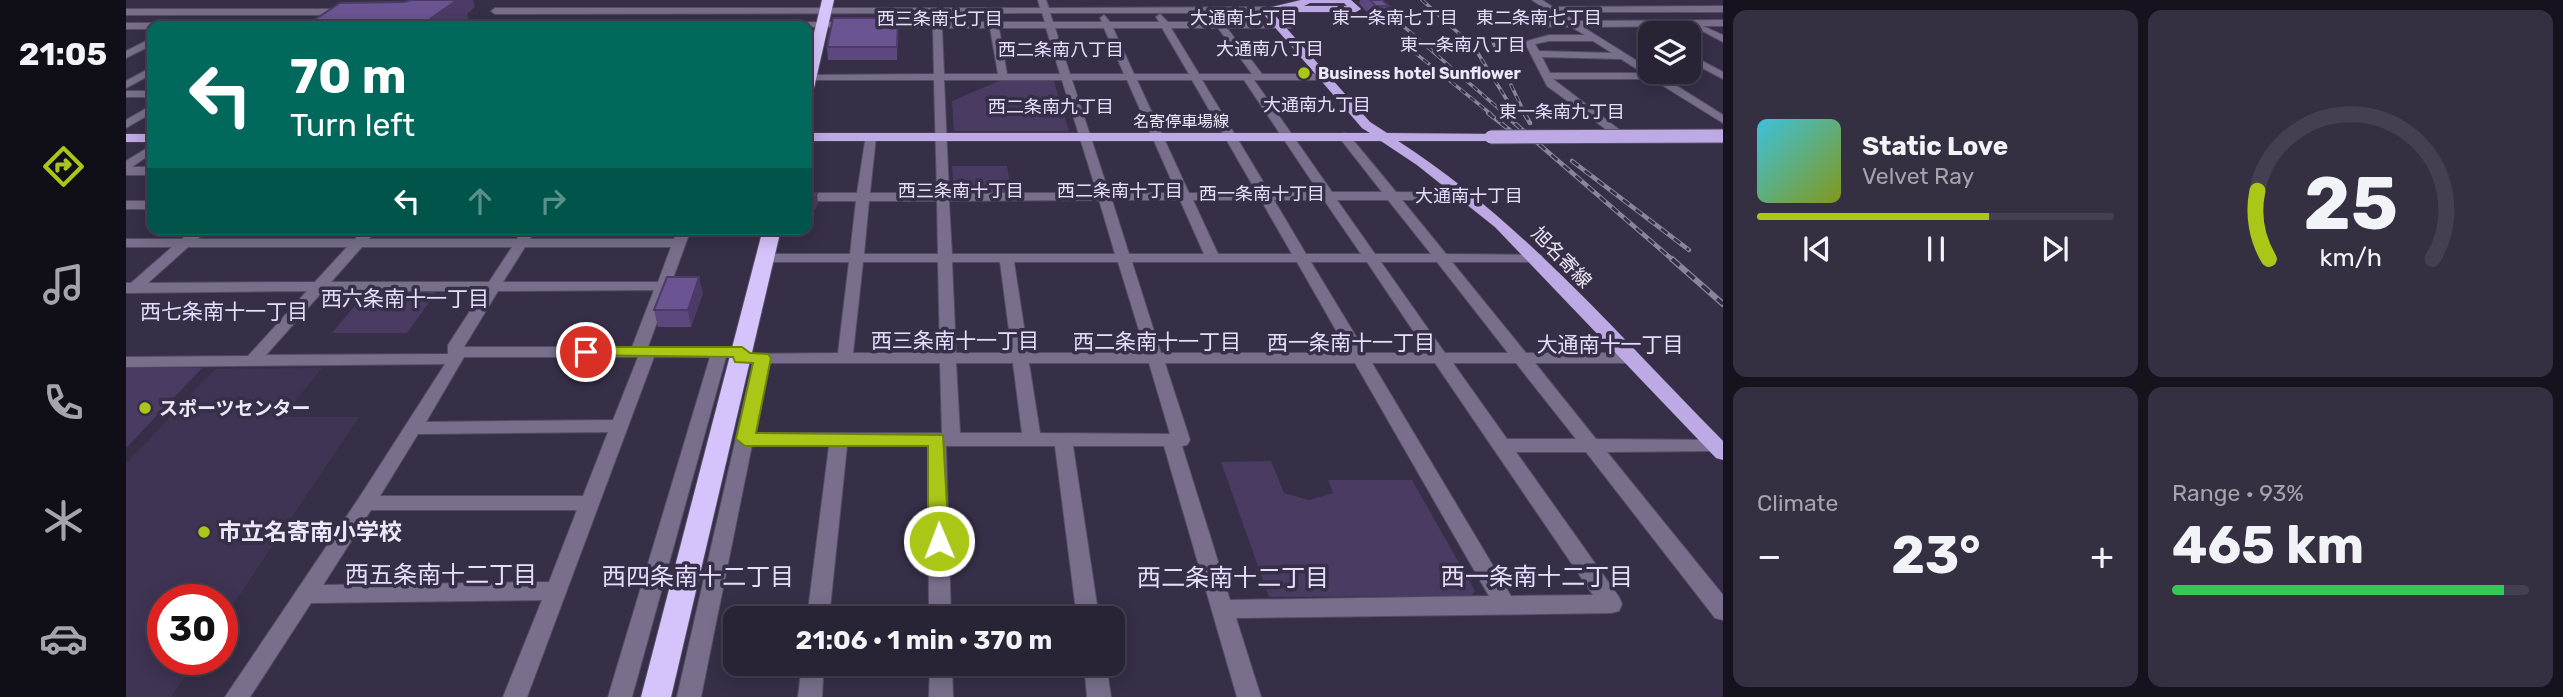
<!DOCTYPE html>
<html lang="en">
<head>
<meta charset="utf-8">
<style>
	body { margin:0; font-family:Rubik,"Noto Sans JP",sans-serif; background:#352f42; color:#f1f3f6; height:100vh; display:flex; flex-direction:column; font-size:26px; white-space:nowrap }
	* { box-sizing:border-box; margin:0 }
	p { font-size:23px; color:#a5a4ad }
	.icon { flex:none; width:38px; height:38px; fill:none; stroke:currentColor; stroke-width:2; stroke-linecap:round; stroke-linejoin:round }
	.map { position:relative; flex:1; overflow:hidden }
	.sheet { display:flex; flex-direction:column; gap:10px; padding:10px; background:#17131e; width:840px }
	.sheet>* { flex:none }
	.guide { position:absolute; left:21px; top:21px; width:665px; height:214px; border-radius:14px; box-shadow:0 4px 18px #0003,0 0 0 2px #454051; background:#00695c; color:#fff; overflow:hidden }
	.buttons { position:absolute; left:1512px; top:21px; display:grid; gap:14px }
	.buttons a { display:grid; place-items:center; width:63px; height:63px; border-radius:14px; background:#292336; box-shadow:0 4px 18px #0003,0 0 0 2px #454051; font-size:35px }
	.speed { position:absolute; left:21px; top:584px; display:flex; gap:14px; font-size:35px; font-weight:700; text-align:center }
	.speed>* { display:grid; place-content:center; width:91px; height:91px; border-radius:50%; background:#292336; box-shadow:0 4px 18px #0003,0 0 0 2px #454051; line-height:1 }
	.speed .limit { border:10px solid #d22; background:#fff; color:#111 }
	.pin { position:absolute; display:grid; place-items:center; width:60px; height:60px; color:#fff; margin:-30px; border:4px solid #fff; border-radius:50%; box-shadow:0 2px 7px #0007 }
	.me { position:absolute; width:77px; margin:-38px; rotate:359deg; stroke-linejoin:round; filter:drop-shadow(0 0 5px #0008) }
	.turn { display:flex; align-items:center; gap:24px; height:147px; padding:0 28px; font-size:32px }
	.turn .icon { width:91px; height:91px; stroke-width:2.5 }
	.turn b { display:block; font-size:49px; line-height:60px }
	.lanes { display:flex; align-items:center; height:66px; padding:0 28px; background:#0003; justify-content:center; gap:35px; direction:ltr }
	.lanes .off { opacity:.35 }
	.big { font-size:52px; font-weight:700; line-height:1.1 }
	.sheet .card { flex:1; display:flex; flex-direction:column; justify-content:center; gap:10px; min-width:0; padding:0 24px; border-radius:14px; background:#352f42 }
	.sheet .dial { align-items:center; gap:0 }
	.dial svg { height:182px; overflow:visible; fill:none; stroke:#454051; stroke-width:7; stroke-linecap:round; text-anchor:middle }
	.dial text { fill:#f1f3f6; stroke:none }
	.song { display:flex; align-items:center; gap:21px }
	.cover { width:84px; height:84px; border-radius:10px; background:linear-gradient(135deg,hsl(190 70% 55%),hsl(70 70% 35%)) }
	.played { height:7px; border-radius:4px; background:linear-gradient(90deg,#aac717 65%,#454051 65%) }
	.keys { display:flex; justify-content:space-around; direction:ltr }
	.heat { display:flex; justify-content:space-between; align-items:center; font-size:38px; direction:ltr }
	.charge { height:10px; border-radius:5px; background:linear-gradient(90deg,#34c759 93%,#454051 0) }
	.sheet .tiles { flex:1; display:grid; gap:10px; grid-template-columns:repeat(2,1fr) }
	.trip { position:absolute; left:597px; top:606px; width:402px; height:70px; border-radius:14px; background:#292336; box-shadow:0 4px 18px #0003,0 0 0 2px #454051; font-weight:700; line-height:70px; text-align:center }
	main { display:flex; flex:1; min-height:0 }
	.menu { display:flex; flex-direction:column; width:126px; justify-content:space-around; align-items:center; background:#100e16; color:#a5a4ad }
	.menu .icon { width:49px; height:49px }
	.menu .active { color:#aac717 }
	.menu b { font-size:32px; color:#f1f3f6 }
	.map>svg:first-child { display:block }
	.built { fill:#3f3454 }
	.green { fill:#493b62 }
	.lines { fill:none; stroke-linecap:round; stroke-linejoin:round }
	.minor-casing { stroke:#544d64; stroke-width:2 }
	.major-casing { stroke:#544d64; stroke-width:1 }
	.highway-casing { stroke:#544d64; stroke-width:2 }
	.minor { fill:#796f8c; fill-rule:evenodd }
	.major { fill:#bda9e4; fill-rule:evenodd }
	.highway { fill:#d5c3fb; fill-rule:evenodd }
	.rail-far2-casing { stroke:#8b859a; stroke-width:3.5 }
	.rail-far1-casing { stroke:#8b859a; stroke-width:4.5 }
	.rail-casing { stroke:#8b859a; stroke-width:6 }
	.rail-far2 { stroke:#372f48; stroke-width:2; stroke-dasharray:6; stroke-linecap:butt }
	.rail-far1 { stroke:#372f48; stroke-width:2.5; stroke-dasharray:8; stroke-linecap:butt }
	.rail { stroke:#372f48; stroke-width:3.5; stroke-dasharray:10; stroke-linecap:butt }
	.major-bridge-casing { stroke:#544d64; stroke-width:15; stroke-linecap:butt }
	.major-bridge { stroke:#bda9e4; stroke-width:13 }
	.wall { fill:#5c487e }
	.shaded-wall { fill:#4b3b66 }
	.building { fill:#6b5492; stroke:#4b3b66; stroke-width:2 }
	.route { fill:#aac717; stroke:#6e810f; stroke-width:2 }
	.poi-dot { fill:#aac717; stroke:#372f48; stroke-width:2.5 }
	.labels { text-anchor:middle; stroke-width:7; stroke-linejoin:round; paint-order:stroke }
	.far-poi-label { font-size:16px; font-weight:bold; fill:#ece8f8; stroke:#372f48; text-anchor:start }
	.far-street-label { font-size:16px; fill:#ece8f8; stroke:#372f48 }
	.far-neighbourhood-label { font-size:18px; fill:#e6dcfc; stroke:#372f48 }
	.street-label { font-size:19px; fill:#ece8f8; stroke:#372f48 }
	.poi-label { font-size:19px; font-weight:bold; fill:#ece8f8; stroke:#372f48; text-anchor:start }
	.neighbourhood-label { font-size:21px; fill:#e6dcfc; stroke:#372f48 }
	.near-poi-label { font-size:23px; font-weight:bold; fill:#ece8f8; stroke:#372f48; text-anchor:start }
	.near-neighbourhood-label { font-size:24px; fill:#e6dcfc; stroke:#372f48 }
</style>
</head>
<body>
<main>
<nav class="menu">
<b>21:05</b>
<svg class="icon active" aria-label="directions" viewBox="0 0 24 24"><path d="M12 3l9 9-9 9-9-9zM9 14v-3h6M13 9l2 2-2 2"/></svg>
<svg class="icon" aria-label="music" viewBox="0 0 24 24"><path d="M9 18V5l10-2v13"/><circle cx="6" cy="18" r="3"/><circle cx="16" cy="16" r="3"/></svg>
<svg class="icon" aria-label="phone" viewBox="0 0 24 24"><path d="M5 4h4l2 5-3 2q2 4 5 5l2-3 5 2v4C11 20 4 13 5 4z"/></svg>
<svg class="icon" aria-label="climate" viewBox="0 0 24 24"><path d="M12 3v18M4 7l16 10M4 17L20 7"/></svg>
<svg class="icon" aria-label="car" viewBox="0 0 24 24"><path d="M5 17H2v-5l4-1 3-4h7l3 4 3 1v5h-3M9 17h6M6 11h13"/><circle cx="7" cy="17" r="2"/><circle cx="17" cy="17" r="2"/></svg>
</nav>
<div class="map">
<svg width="1597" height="697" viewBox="0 0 1597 697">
	<rect width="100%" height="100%" fill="#372f48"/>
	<!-- built -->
	<path class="built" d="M196,368L161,411L164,417H233L96,621V600H37V660H70L45,697H0V464L89,369Z"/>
	<!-- green -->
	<g class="green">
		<path d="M873,81H928L943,131H828L826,101Z"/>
		<path d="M826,166H881L886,194H828Z"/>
		<path d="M241,291H311L281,333H206Z"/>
		<path d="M0,368H76L0,448Z"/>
		<path d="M1145,461L1158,493L1183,500L1207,493L1202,480H1286L1349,591L1345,596L1143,597L1095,462Z"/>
	</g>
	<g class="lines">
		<defs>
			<g id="minor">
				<path d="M912,0H920L923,8L1139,7L1143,10L1139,13H924L927,22H976L974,18L978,15L984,22H1033L1030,17L1034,14L1042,22H1088L1086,19L1090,16L1097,22L1167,23V27L1164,28H1101L1136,74H1211L1216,77L1211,80H1128L1206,192H1256L1212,136L1218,133L1222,134L1270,192L1344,193L1346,196L1340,200H1276L1320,254L1415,255L1417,258L1415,261L1410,262H1326L1400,353H1505L1513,358L1505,363H1409L1470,439L1595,440L1597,447L1589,451L1481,452L1597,595V620L1589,618L1460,452H1390L1493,597L1496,604L1493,611L1485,613L1110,618L1135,697H1111L1038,446H947L973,618H951L929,446H820L825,618H803L802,446H721L703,618H681L703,446L626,445L575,697H551L627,363L609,362L608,356L600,357L506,697H482L584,357H528L401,697H377L416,600L185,603L124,697H99L233,498L319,364L0,367V357L122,356L181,291L0,293V283H5L46,247H0V239H56L67,229H81L72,239H229L238,229H251L243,239H391L397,229H410L404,239H548L552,229H565L522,347H604L610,348L611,354L712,353L723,262H639L632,258L639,254H724L730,201H681V193H731L740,135L750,137L744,193H811L808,80H684L681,79V75L808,74L807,28H751L747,25L748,23L807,22V16L811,13L815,16L816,22H863L862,16L866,13L870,16L872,22H919L916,13L369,14L365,11L369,8H914ZM816,28H864L872,74H818ZM873,28H920L934,74H881ZM929,28H978L998,74H944ZM987,28H1036L1063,74H1008ZM1045,28H1092L1126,74H1073ZM818,80H936L971,193H823ZM946,80H1001L1051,193H983ZM1011,80H1066L1131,193H1063ZM1076,80H1118L1193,192L1144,193ZM973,200L989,254H826L823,201ZM986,200H1054L1078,254H1003ZM1067,200H1135L1166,254H1092ZM1148,200H1198L1235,254H1180ZM1211,200H1262L1305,254H1249ZM743,201H811L812,254H738ZM62,247H221L189,282L22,283ZM236,247H386L363,282H205ZM399,247H545L532,282H377ZM737,262H812L814,353H727ZM826,262H874L886,353H830ZM888,262H992L1020,353H902ZM1006,262H1171L1223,353H1035ZM1185,262H1241L1302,353H1240ZM1255,262H1311L1382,353H1319ZM528,290L506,347H338L372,291ZM197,291H357L322,345V354L140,355ZM338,357H512L487,420L300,422ZM643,363H814L816,433H629ZM830,363H887L896,433H834ZM903,363H1023L1044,434L914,433ZM1039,363H1229L1363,596L1104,600L1056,446L1061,445L1064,440ZM1246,363H1309L1467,595L1385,596ZM1327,363H1390L1450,439H1381ZM482,432L457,496H254L292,434ZM245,510H451L423,582L197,585Z"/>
				<path d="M1406,0H1416L1427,7L1597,6V12H1435L1449,21L1597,20V26H1577L1597,35V42L1567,26L1457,27L1524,69V72H1529L1597,115V123L1526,79H1427L1495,131L1485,133L1421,86L1399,43L1401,41L1423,35H1459L1445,27L1399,26L1398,24L1402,21H1437ZM1423,41H1467L1486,53L1413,51L1409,44ZM1416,57L1495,59L1517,73H1424Z"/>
				<path d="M0,9H222L226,12L222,15H0Z"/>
				<path d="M725,22L729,25L728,27L349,26L353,23Z"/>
				<path d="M0,23H202L206,26H26V29H0Z"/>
				<path d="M22,40H26V45L0,58V51Z"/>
				<path d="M1563,54L1597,72V79L1563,61Z"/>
				<path d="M26,67V74L0,88V81Z"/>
				<rect x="0" y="91" width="26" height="6"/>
				<path d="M26,105V113L0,128V120Z"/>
				<path d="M26,145V153L6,167H26V175H0V161Z"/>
				<rect x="0" y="201" width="26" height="8"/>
				<path d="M676,663H698L696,697H672Z"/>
				<path d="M804,663H826L827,697H803Z"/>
				<path d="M958,663H980L985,697H961Z"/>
			</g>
			<g id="major">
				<path d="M1175,0H1225L1235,9L1230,12H1146L1244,122L1261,133L1369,134L1371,137L1365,141H1272C1396,221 1494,337 1597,441V460L1590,458L1369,227L1291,165L1255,141H681V133H1244L1236,128L1134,10ZM1184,3H1218L1221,6H1178Z"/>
				<rect x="0" y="134" width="26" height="8"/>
			</g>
			<g id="highway">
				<path d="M696,0H708L688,88L681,92V62Z"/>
				<path d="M637,229H655L545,697H515Z"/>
			</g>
		</defs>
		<!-- minor casing -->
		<use href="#minor" class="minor-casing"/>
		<!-- major casing -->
		<use href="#major" class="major-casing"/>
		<!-- highway casing -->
		<use href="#highway" class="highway-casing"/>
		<!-- minor -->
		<use href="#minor" class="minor"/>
		<!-- major -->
		<use href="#major" class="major"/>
		<!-- highway -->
		<use href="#highway" class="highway"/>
		<defs>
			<g id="rail-far2">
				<path d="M1247,0L1379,114"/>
				<path d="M1296,0L1348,47L1389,113"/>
				<path d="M1365,37L1369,47"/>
				<path d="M1288,52L1365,114"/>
				<path d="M1385,85L1399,114"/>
			</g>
			<g id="rail-far1">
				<path d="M1362,113L1395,139"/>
				<path d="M1377,113L1548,261"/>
				<path d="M1398,113L1404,123"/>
				<path d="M1446,161L1563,250"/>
			</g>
			<path id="rail" d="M1546,259L1597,304"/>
		</defs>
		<!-- rail-far2 casing -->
		<use href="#rail-far2" class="rail-far2-casing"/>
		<!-- rail-far1 casing -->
		<use href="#rail-far1" class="rail-far1-casing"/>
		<!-- rail casing -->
		<use href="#rail" class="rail-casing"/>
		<!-- rail-far2 -->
		<use href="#rail-far2" class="rail-far2"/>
		<!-- rail-far1 -->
		<use href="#rail-far1" class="rail-far1"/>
		<!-- rail -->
		<use href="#rail" class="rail"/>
		<defs>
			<path id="major-bridge" d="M1365,137L1597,136"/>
		</defs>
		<!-- major-bridge casing -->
		<use href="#major-bridge" class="major-bridge-casing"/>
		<!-- major-bridge -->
		<use href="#major-bridge" class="major-bridge"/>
	</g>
	<!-- wall -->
	<g class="wall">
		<path d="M1234,0H1256L1263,6L1259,18H1246L1233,3Z"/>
		<path d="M772,18L771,60H702L701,47Z"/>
		<path d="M681,193L692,204L687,212H681Z"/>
		<path d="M577,293L565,327H532L528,310Z"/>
	</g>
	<!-- shaded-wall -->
	<g class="shaded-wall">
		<path d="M327,0H347L349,7L341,14L343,21L336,26H290Z"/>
		<path d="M691,193L692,204L687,212L686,202Z"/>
		<path d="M573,277L577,293L565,327L562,310Z"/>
	</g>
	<!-- building -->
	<g class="building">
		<path d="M285,0H331L297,24L290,26H179L214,3L278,2Z"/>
		<path d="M1244,0H1256L1263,6H1250Z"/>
		<path d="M707,18H772L771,47H701Z"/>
		<path d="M681,193H691L686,202H681Z"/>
		<path d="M541,277H573L562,310H528Z"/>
	</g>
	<!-- route -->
	<path class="route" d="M460,347H616L624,353L642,354L645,358L630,433L817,435L823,541L820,547H805L802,541V446H619L610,439L627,363L609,362L607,357L454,355V348Z"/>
	<!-- markers -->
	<g class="poi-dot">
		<circle cx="1178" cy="73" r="7"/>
		<circle cx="19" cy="408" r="7"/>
		<circle cx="78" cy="532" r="7"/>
	</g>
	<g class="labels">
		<!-- far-poi labels -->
		<g class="far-poi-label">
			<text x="1192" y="79">Business hotel Sunflower</text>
		</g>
		<!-- far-street labels -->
		<g class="far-street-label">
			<text x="1055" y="127">名寄停車場線</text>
		</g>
		<!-- far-neighbourhood labels -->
		<g class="far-neighbourhood-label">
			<text x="1118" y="24">大通南七丁目</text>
			<text x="1269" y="24">東一条南七丁目</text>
			<text x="1413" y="24">東二条南七丁目</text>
			<text x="814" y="25">西三条南七丁目</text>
			<text x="1337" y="51">東一条南八丁目</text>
			<text x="1144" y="55">大通南八丁目</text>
			<text x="935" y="56">西二条南八丁目</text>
			<text x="1191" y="111">大通南九丁目</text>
			<text x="925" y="113">西二条南九丁目</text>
			<text x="1436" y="118">東一条南九丁目</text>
			<text x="835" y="197">西三条南十丁目</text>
			<text x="994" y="197">西二条南十丁目</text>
			<text x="1136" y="200">西一条南十丁目</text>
			<text x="1343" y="202">大通南十丁目</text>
		</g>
		<!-- street labels -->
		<g class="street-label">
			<text transform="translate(1436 257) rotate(46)" y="7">旭名寄線</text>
		</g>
		<!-- poi labels -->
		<g class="poi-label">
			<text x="33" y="415">スポーツセンター</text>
		</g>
		<!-- neighbourhood labels -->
		<g class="neighbourhood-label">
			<text x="279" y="306">西六条南十一丁目</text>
			<text x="98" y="319">西七条南十一丁目</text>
			<text x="829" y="348">西三条南十一丁目</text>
			<text x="1031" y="349">西二条南十一丁目</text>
			<text x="1225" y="350">西一条南十一丁目</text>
			<text x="1484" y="352">大通南十一丁目</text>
		</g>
		<!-- near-poi labels -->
		<g class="near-poi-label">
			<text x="92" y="540">市立名寄南小学校</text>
		</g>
		<!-- near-neighbourhood labels -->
		<g class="near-neighbourhood-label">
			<text x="315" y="583">西五条南十二丁目</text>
			<text x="572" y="585">西四条南十二丁目</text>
			<text x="1411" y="585">西一条南十二丁目</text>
			<text x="1107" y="586">西二条南十二丁目</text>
		</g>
	</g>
</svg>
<div class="buttons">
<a><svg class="icon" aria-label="layers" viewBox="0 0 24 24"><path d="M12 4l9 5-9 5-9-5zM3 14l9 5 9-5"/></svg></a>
</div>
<div class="speed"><div class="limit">30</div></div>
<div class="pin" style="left:460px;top:352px;background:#d93025"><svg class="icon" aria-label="arrive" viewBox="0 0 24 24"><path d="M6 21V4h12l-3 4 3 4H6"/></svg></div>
<svg class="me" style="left:813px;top:541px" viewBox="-20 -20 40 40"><circle r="17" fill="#aac717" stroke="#fff" stroke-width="3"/><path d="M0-11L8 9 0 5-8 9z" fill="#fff"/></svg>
<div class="trip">21:06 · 1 min · 370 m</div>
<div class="guide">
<div class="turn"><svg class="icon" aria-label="left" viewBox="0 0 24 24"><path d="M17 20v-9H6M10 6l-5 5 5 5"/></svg><div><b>70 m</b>Turn left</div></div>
<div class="lanes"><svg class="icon" aria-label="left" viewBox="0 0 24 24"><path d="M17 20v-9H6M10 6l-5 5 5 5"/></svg><svg class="icon off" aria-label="ahead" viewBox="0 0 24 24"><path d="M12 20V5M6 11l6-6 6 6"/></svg><svg class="icon off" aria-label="right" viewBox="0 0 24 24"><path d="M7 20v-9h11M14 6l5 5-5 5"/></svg></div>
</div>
</div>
<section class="sheet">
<div class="tiles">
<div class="card">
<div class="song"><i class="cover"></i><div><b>Static Love</b><p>Velvet Ray</p></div></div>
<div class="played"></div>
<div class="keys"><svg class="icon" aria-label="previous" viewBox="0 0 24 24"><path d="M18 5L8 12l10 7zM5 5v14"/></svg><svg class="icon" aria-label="pause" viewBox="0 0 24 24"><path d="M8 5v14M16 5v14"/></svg><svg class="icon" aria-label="next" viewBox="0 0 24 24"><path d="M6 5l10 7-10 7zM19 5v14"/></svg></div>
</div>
<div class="card dial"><svg viewBox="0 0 100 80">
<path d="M14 69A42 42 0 1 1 86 69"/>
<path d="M14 69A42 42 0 0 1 9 39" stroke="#aac717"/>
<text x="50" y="56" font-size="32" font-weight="700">25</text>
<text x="50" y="72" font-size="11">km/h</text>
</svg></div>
<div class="card"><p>Climate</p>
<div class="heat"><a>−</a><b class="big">23°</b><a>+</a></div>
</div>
<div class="card"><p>Range · 93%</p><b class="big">465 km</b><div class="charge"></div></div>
</div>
</section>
</main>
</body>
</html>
